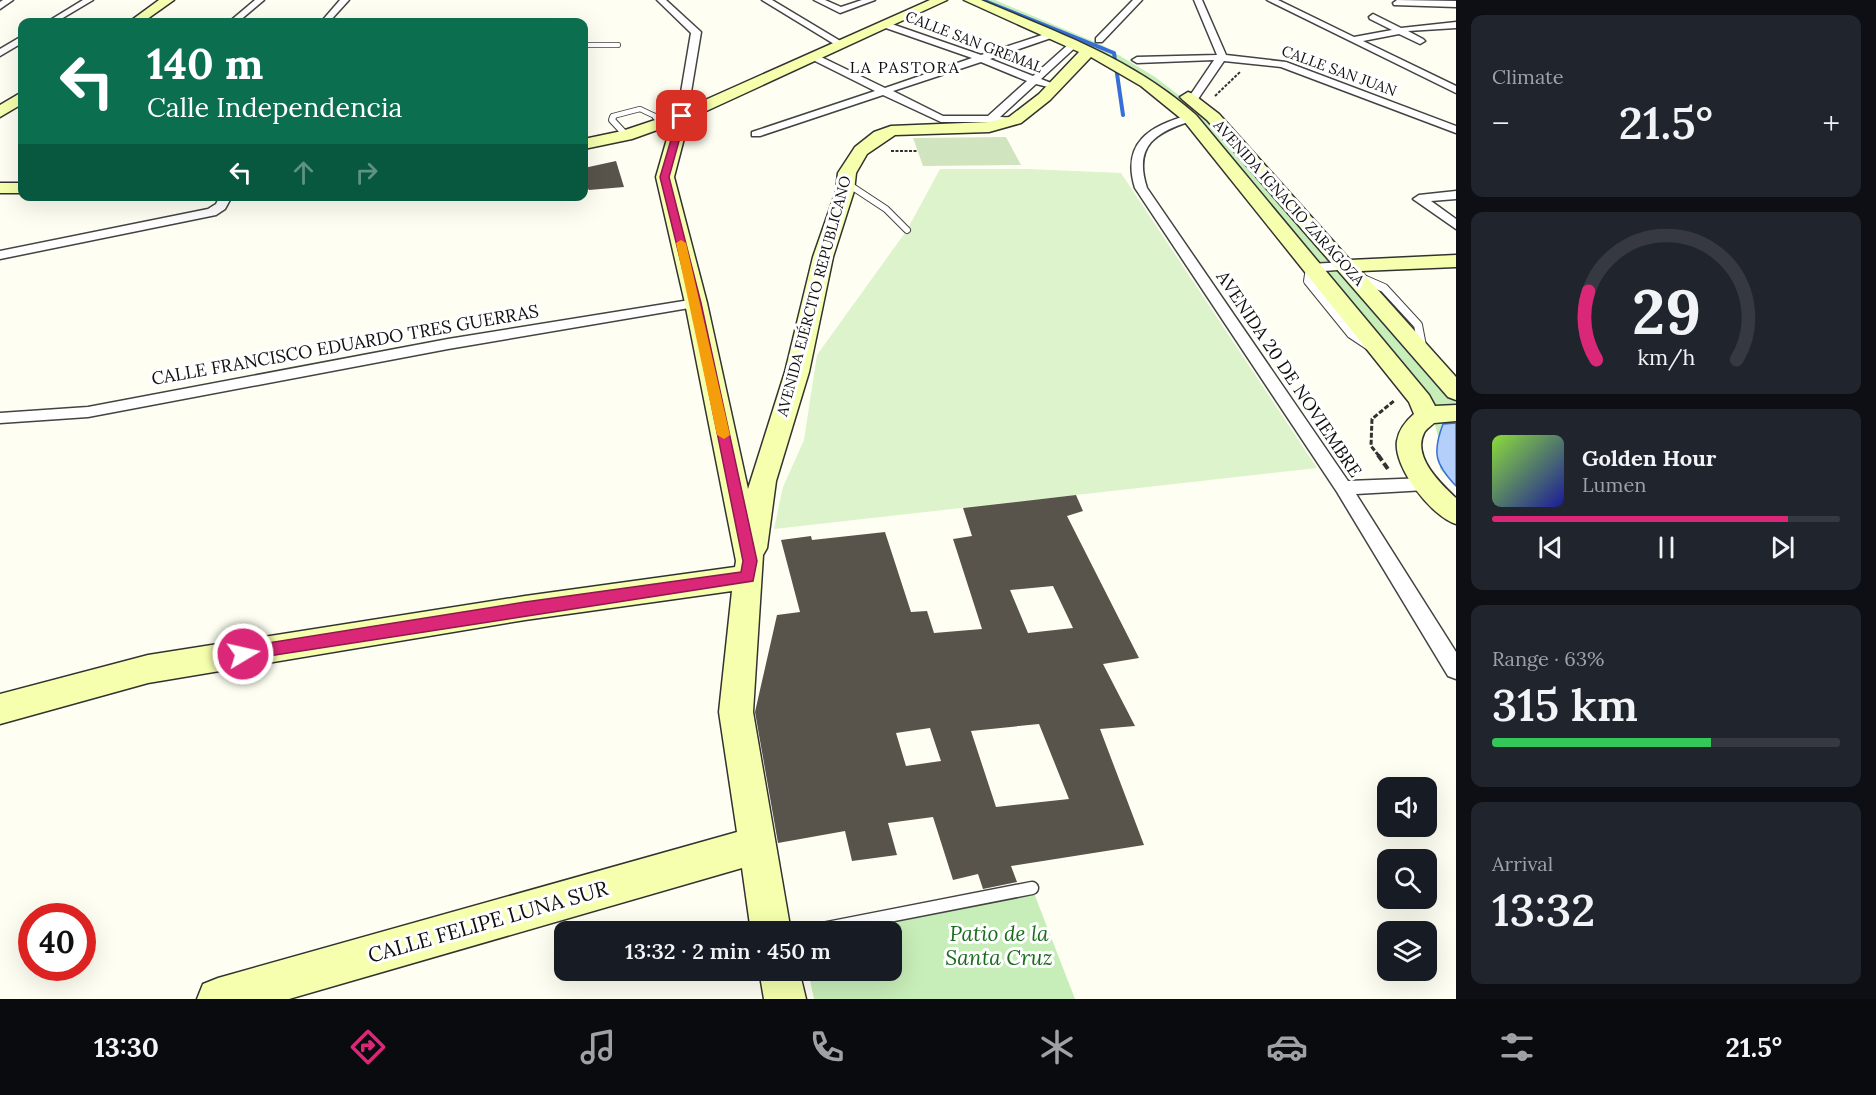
<!DOCTYPE html>
<html lang="en">
<head>
<meta charset="utf-8">
<style>
	body { margin:0; font-family:Lora,serif; background:#20242c; color:#f1f3f6; height:100vh; display:flex; flex-direction:column; font-size:22px; white-space:nowrap }
	* { box-sizing:border-box; margin:0 }
	p { font-size:20px; color:#9ea1a6 }
	.icon { flex:none; width:33px; height:33px; fill:none; stroke:currentColor; stroke-width:2; stroke-linecap:round; stroke-linejoin:round }
	.map { position:relative; flex:1; overflow:hidden }
	.drawer { display:flex; flex-direction:column; gap:15px; padding:15px; background:#0d0f14; width:420px }
	.drawer>* { flex:none }
	.hud { position:absolute; left:18px; top:18px; width:570px; height:183px; border-radius:12px; box-shadow:0 6px 24px #0002; background:#0b6e4f; color:#fff; overflow:hidden }
	.tools { position:absolute; left:1377px; top:777px; display:grid; gap:12px }
	.tools a { display:grid; place-items:center; width:60px; height:60px; border-radius:12px; background:#171b24; box-shadow:0 6px 24px #0002; font-size:30px }
	.speed { position:absolute; left:18px; top:903px; display:flex; gap:12px; font-size:30px; font-weight:700; text-align:center }
	.speed>* { display:grid; place-content:center; width:78px; height:78px; border-radius:50%; background:#171b24; box-shadow:0 6px 24px #0002; line-height:1 }
	.speed .limit { border:9px solid #d22; background:#fff; color:#111 }
	.pin { position:absolute; display:grid; place-items:center; width:51px; height:51px; color:#fff; margin:-26px; border-radius:12px; box-shadow:0 3px 9px #0006 }
	.me { position:absolute; width:66px; margin:-33px; rotate:81deg; stroke-linejoin:round; filter:drop-shadow(0 0 4px #0008) }
	.turn { display:flex; align-items:center; gap:21px; height:126px; padding:0 30px; font-size:27px }
	.turn .icon { width:78px; height:78px; stroke-width:2.5 }
	.turn b { display:block; font-size:42px; line-height:51px }
	.lanes { display:flex; align-items:center; height:57px; padding:0 30px; background:#0003; justify-content:center; gap:30px; direction:ltr }
	.lanes .off { opacity:.35 }
	.big { font-size:45px; font-weight:600; line-height:1.1 }
	.drawer .tile { flex:1; display:flex; flex-direction:column; justify-content:center; gap:9px; min-width:0; padding:0 21px; border-radius:12px; background:#20242c }
	.drawer .dial { align-items:center; gap:0 }
	.dial svg { height:156px; overflow:visible; fill:none; stroke:#363941; stroke-width:7; stroke-linecap:round; text-anchor:middle }
	.dial text { fill:#f1f3f6; stroke:none }
	.song { display:flex; align-items:center; gap:18px }
	.cover { width:72px; height:72px; border-radius:9px; background:linear-gradient(135deg,hsl(90 70% 55%),hsl(240 70% 35%)) }
	.played { height:6px; border-radius:3px; background:linear-gradient(90deg,#db2777 85%,#363941 85%) }
	.keys { display:flex; justify-content:space-around; direction:ltr }
	.heat { display:flex; justify-content:space-between; align-items:center; font-size:33px; direction:ltr }
	.charge { height:9px; border-radius:4px; background:linear-gradient(90deg,#34c759 63%,#363941 0) }
	.trip { position:absolute; left:554px; top:921px; width:348px; height:60px; border-radius:12px; background:#171b24; box-shadow:0 6px 24px #0002; font-weight:600; line-height:60px; text-align:center }
	.dock { display:flex; height:96px; justify-content:space-around; align-items:center; background:#090b0e; color:#9ea1a6 }
	.dock .icon { width:42px; height:42px }
	.dock .active { color:#db2777 }
	.dock b { font-size:27px; color:#f1f3f6 }
	main { display:flex; flex:1; min-height:0 }
	.map>svg:first-child { display:block }
	.green { fill:#c7edb8 }
	.cemetery { fill:#d0e4c0 }
	.pitch { fill:#dcf3cb }
	.water { fill:#b3cffa; stroke:#356fd7; stroke-width:1.5 }
	.lines { fill:none; stroke-linecap:round; stroke-linejoin:round }
	.stream { stroke:#356fd7; stroke-width:4 }
	.building { fill:#59544b; fill-rule:evenodd }
	.lane-far3-casing { stroke:#434343; stroke-width:6 }
	.lane-far2-casing { stroke:#434343; stroke-width:8 }
	.lane-far1-casing { stroke:#434343; stroke-width:10 }
	.lane-casing { stroke:#434343; stroke-width:15 }
	.street-casing { stroke:#434343; stroke-width:3 }
	.secondary-casing { stroke:#323232; stroke-width:3 }
	.path-far2 { stroke:#323232; stroke-width:2; stroke-dasharray:3 1.5; stroke-linecap:butt }
	.path-far1 { stroke:#323232; stroke-width:3; stroke-dasharray:5 2; stroke-linecap:butt }
	.path { stroke:#323232; stroke-width:4; stroke-dasharray:7 3; stroke-linecap:butt }
	.lane-far3 { stroke:#fff; stroke-width:4.5 }
	.lane-far2 { stroke:#fff; stroke-width:6 }
	.lane-far1 { stroke:#fff; stroke-width:8 }
	.lane { stroke:#fff; stroke-width:12 }
	.street { fill:#fff; fill-rule:evenodd }
	.secondary { fill:#f5ffad; fill-rule:evenodd }
	.route { fill:#db2777; stroke:#8e194d; stroke-width:1.5 }
	.slow { fill:#f59e0b }
	.labels { text-anchor:middle; stroke-width:6; stroke-linejoin:round; paint-order:stroke }
	.far-street-label { font-size:15px; fill:#101010; stroke:#fff }
	.far-neighbourhood-label { font-size:16px; letter-spacing:1.5px; fill:#101010; stroke:#fff }
	.street-label { font-size:18px; fill:#101010; stroke:#fff }
	.near-street-label { font-size:21px; fill:#101010; stroke:#fff }
	.near-park-label { font-size:21px; font-style:italic; fill:#1a6d1d; stroke:#fff }
</style>
</head>
<body>
<main>
<div class="map">
<svg width="1456" height="999" viewBox="0 0 1456 999">
	<rect width="100%" height="100%" fill="#fefff2"/>
	<!-- green -->
	<g class="green">
		<path d="M973,0H995L1102,45L1155,77L1213,121L1456,403V486L1440,469L1438,436L1429,403L1230,161L1123,64L1101,51Z"/>
		<path d="M1032,888L1075,999H814L808,971L891,970V932H807Z"/>
	</g>
	<!-- cemetery -->
	<path class="cemetery" d="M1006,137L1021,165L923,166L913,138Z"/>
	<!-- pitch -->
	<path class="pitch" d="M940,169H1027L1121,173L1317,468L774,529L783,487L804,440L817,355L907,230Z"/>
	<!-- water -->
	<path class="water" d="M1456,423V486C1435,464 1432,453 1443,424Z"/>
	<g class="lines">
		<!-- stream -->
		<path class="stream" d="M982,0L1114,53L1123,115"/>
	</g>
	<!-- building -->
	<g class="building">
		<path d="M616,161L624,187L589,190L584,184V168Z"/>
		<path d="M1076,495L1083,511L1067,516L1139,658L1103,664L1135,726L1100,729L1144,845L1011,866L1017,882L983,889L978,874L953,880L933,817L888,823L897,855L852,861L845,831L778,843L755,712L777,615L800,612L781,540L811,536L812,540L885,532L911,612L927,611L934,633L982,629L953,539L972,536L963,508ZM1053,586L1073,628L1028,633L1010,590ZM1039,724L1069,799L996,807L971,731ZM930,728L941,761L906,766L896,733Z"/>
	</g>
	<g class="lines">
		<defs>
			<g id="lane-far3">
				<path d="M584,45H618"/>
				<path d="M612,118L613,116L640,109L659,118"/>
			</g>
			<g id="lane-far2">
				<path d="M613,117L612,120L626,135"/>
				<path d="M656,117L666,122"/>
				<path d="M845,182L886,209L907,230"/>
			</g>
			<g id="lane-far1">
				<path d="M1310,268L1308,281L1351,334L1369,346"/>
				<path d="M1361,278L1384,288L1418,325L1422,346"/>
			</g>
			<path id="lane" d="M807,932L1032,888"/>
			<g id="street">
				<path d="M3,0H13L0,9V2Z"/>
				<path d="M83,0H93L56,22H47Z"/>
				<path d="M255,0H264L238,22H229Z"/>
				<path d="M340,0H349L329,22H321Z"/>
				<path d="M657,0H666L701,32L687,116L682,119L677,116L691,33Z"/>
				<path d="M762,0H772L847,45L839,47Z"/>
				<path d="M814,0H825L841,7L862,0H875L840,13Z"/>
				<path d="M1133,0H1142L1102,42H1096V38Z"/>
				<path d="M1194,0H1202L1226,55L1286,62L1456,126V133L1281,67L1224,61L1196,102H1188L1187,100L1214,60L1137,63L1132,60L1137,57L1217,55Z"/>
				<path d="M1267,0H1278L1354,37L1392,30L1370,19L1369,17L1373,14L1401,28L1456,22V28L1408,31L1423,39L1425,41L1420,44L1399,34L1363,41L1456,86V93Z"/>
				<path d="M1397,0L1456,1V7L1394,5L1393,3Z"/>
				<path d="M886,22L981,55L1048,33H1054V37L990,59L1033,76L1071,42L1079,44L1041,79L1056,85V89L1036,84L1000,117L1019,118V122H941L883,95L760,136H752V132L875,91L811,59V55H817L885,88L972,58L883,27L882,25ZM981,62L1027,81L988,116H943L893,91Z"/>
				<path d="M22,36V43L0,56V49Z"/>
				<path d="M1190,115L1194,116V120C1156,132 1133,145 1147,188L1348,481L1426,478L1432,480L1435,484L1432,488L1426,490L1356,494L1456,652V679L1448,676L1337,492L1135,188C1121,143 1150,125 1190,115Z"/>
				<path d="M1456,191V199L1431,201L1456,219V229L1413,199L1419,195Z"/>
				<path d="M220,196H232L225,209L216,215L0,259V251L208,209L216,204Z"/>
				<path d="M1346,262L1353,266L1351,269L1310,272L1303,268L1310,264Z"/>
				<path d="M696,299L701,300L703,303L701,306L448,349L88,417L0,423V413L88,407L448,339Z"/>
			</g>
			<g id="secondary">
				<path d="M159,0H174L143,22H129Z"/>
				<path d="M930,0H947L689,119L674,177L707,303L748,489L785,372L813,257L836,191L838,173L855,147L874,132L891,126L989,122L1009,117L1039,94L1079,52L964,0H981C1058,33 1132,58 1196,115L1429,395L1435,406L1456,405V421L1434,423C1431,426 1426,429 1424,433C1412,457 1441,484 1456,498V524C1432,517 1393,467 1397,441C1399,429 1406,421 1414,414L1409,402L1184,121L1141,86L1091,57L1050,100L1021,123L989,132L895,135L867,154L856,173L854,191L833,257L809,372L776,481L767,548L763,555L753,712L791,932H751L742,868L289,999H197L203,984L218,978L737,832L719,712L732,591L525,620L148,683L0,724V694L148,655L525,596L735,567L736,561L685,303L656,177L671,125L632,139L584,149V139L622,131L676,113Z"/>
				<path d="M22,92V104L0,117V105Z"/>
				<path d="M1188,92L1193,94L1219,114L1350,260L1456,255V267L1361,271L1456,377V400L1448,397L1207,120L1183,100L1180,97Z"/>
				<rect x="0" y="183" width="22" height="10"/>
				<path d="M759,970H799L806,999H764Z"/>
			</g>
		</defs>
		<!-- lane-far3 casing -->
		<use href="#lane-far3" class="lane-far3-casing"/>
		<!-- lane-far2 casing -->
		<use href="#lane-far2" class="lane-far2-casing"/>
		<!-- lane-far1 casing -->
		<use href="#lane-far1" class="lane-far1-casing"/>
		<!-- lane casing -->
		<use href="#lane" class="lane-casing"/>
		<!-- street casing -->
		<use href="#street" class="street-casing"/>
		<!-- secondary casing -->
		<use href="#secondary" class="secondary-casing"/>
		<!-- path-far2 -->
		<g class="path-far2">
			<path d="M1215,96L1240,72"/>
			<path d="M891,151H918"/>
		</g>
		<!-- path-far1 -->
		<path class="path-far1" d="M1379,456L1371,446L1372,419L1395,400"/>
		<!-- path -->
		<path class="path" d="M1378,455L1388,469"/>
		<!-- lane-far3 -->
		<use href="#lane-far3" class="lane-far3"/>
		<!-- lane-far2 -->
		<use href="#lane-far2" class="lane-far2"/>
		<!-- lane-far1 -->
		<use href="#lane-far1" class="lane-far1"/>
		<!-- lane -->
		<use href="#lane" class="lane"/>
		<!-- street -->
		<use href="#street" class="street"/>
		<!-- secondary -->
		<use href="#secondary" class="secondary"/>
	</g>
	<!-- route -->
	<path class="route" d="M682,114L686,116L669,177L701,303L757,561L753,581L243,660L237,658L235,654L237,649L243,647L525,602L741,572L743,561L691,303L660,177L678,116Z"/>
	<!-- slow -->
	<path class="slow" d="M681,240L686,243L730,435L724,439L717,435L676,243Z"/>
	<g class="labels">
		<!-- far-street labels -->
		<g class="far-street-label">
			<text transform="translate(974 42) rotate(21)" y="5">CALLE SAN GREMAL</text>
			<text transform="translate(1339 71) rotate(20)" y="5">CALLE SAN JUAN</text>
			<text transform="translate(1289 203) rotate(48)" y="5">AVENIDA IGNACIO ZARAGOZA</text>
			<text transform="translate(814 296) rotate(-75)" y="5">AVENIDA EJÉRCITO REPUBLICANO</text>
		</g>
		<!-- far-neighbourhood labels -->
		<g class="far-neighbourhood-label">
			<text x="905" y="73">LA PASTORA</text>
		</g>
		<!-- street labels -->
		<g class="street-label">
			<text transform="translate(345 345) rotate(-10)" y="6">CALLE FRANCISCO EDUARDO TRES GUERRAS</text>
			<text transform="translate(1289 374) rotate(56)" y="6">AVENIDA 20 DE NOVIEMBRE</text>
		</g>
		<!-- near-street labels -->
		<g class="near-street-label">
			<text transform="translate(488 922) rotate(-16)" y="7">CALLE FELIPE LUNA SUR</text>
		</g>
		<!-- near-park labels -->
		<g class="near-park-label">
			<text x="999" y="941">Patio de la<tspan x="999" dy="24">Santa Cruz</tspan></text>
		</g>
	</g>
</svg>
<div class="tools">
<a><svg class="icon" aria-label="sound" viewBox="0 0 24 24"><path d="M4 9h4l5-4v14l-5-4H4zM17 9q2 3 0 6"/></svg></a>
<a><svg class="icon" aria-label="search" viewBox="0 0 24 24"><circle cx="10" cy="10" r="6"/><path d="M15 15l6 6"/></svg></a>
<a><svg class="icon" aria-label="layers" viewBox="0 0 24 24"><path d="M12 4l9 5-9 5-9-5zM3 14l9 5 9-5"/></svg></a>
</div>
<div class="speed"><div class="limit">40</div></div>
<div class="pin" style="left:682px;top:116px;background:#d93025"><svg class="icon" aria-label="arrive" viewBox="0 0 24 24"><path d="M6 21V4h12l-3 4 3 4H6"/></svg></div>
<svg class="me" style="left:243px;top:654px" viewBox="-20 -20 40 40"><circle r="17" fill="#db2777" stroke="#fff" stroke-width="3"/><path d="M0-11L8 9 0 5-8 9z" fill="#fff"/></svg>
<div class="trip">13:32 · 2 min · 450 m</div>
<div class="hud">
<div class="turn"><svg class="icon" aria-label="left" viewBox="0 0 24 24"><path d="M17 20v-9H6M10 6l-5 5 5 5"/></svg><div><b>140 m</b>Calle Independencia</div></div>
<div class="lanes"><svg class="icon" aria-label="left" viewBox="0 0 24 24"><path d="M17 20v-9H6M10 6l-5 5 5 5"/></svg><svg class="icon off" aria-label="ahead" viewBox="0 0 24 24"><path d="M12 20V5M6 11l6-6 6 6"/></svg><svg class="icon off" aria-label="right" viewBox="0 0 24 24"><path d="M7 20v-9h11M14 6l5 5-5 5"/></svg></div>
</div>
</div>
<section class="drawer">
<div class="tile"><p>Climate</p>
<div class="heat"><a>−</a><b class="big">21.5°</b><a>+</a></div>
</div>
<div class="tile dial"><svg viewBox="0 0 100 80">
<path d="M14 69A42 42 0 1 1 86 69"/>
<path d="M14 69A42 42 0 0 1 10 34" stroke="#db2777"/>
<text x="50" y="56" font-size="32" font-weight="700">29</text>
<text x="50" y="72" font-size="11">km/h</text>
</svg></div>
<div class="tile">
<div class="song"><i class="cover"></i><div><b>Golden Hour</b><p>Lumen</p></div></div>
<div class="played"></div>
<div class="keys"><svg class="icon" aria-label="previous" viewBox="0 0 24 24"><path d="M18 5L8 12l10 7zM5 5v14"/></svg><svg class="icon" aria-label="pause" viewBox="0 0 24 24"><path d="M8 5v14M16 5v14"/></svg><svg class="icon" aria-label="next" viewBox="0 0 24 24"><path d="M6 5l10 7-10 7zM19 5v14"/></svg></div>
</div>
<div class="tile"><p>Range · 63%</p><b class="big">315 km</b><div class="charge"></div></div>
<div class="tile"><p>Arrival</p><b class="big">13:32</b></div>
</section>
</main>
<nav class="dock">
<b>13:30</b>
<svg class="icon active" aria-label="directions" viewBox="0 0 24 24"><path d="M12 3l9 9-9 9-9-9zM9 14v-3h6M13 9l2 2-2 2"/></svg>
<svg class="icon" aria-label="music" viewBox="0 0 24 24"><path d="M9 18V5l10-2v13"/><circle cx="6" cy="18" r="3"/><circle cx="16" cy="16" r="3"/></svg>
<svg class="icon" aria-label="phone" viewBox="0 0 24 24"><path d="M5 4h4l2 5-3 2q2 4 5 5l2-3 5 2v4C11 20 4 13 5 4z"/></svg>
<svg class="icon" aria-label="climate" viewBox="0 0 24 24"><path d="M12 3v18M4 7l16 10M4 17L20 7"/></svg>
<svg class="icon" aria-label="car" viewBox="0 0 24 24"><path d="M5 17H2v-5l4-1 3-4h7l3 4 3 1v5h-3M9 17h6M6 11h13"/><circle cx="7" cy="17" r="2"/><circle cx="17" cy="17" r="2"/></svg>
<svg class="icon" aria-label="filters" viewBox="0 0 24 24"><path d="M4 7h16M4 17h16"/><circle cx="9" cy="7" r="2"/><circle cx="15" cy="17" r="2"/></svg>
<b>21.5°</b>
</nav>
</body>
</html>
